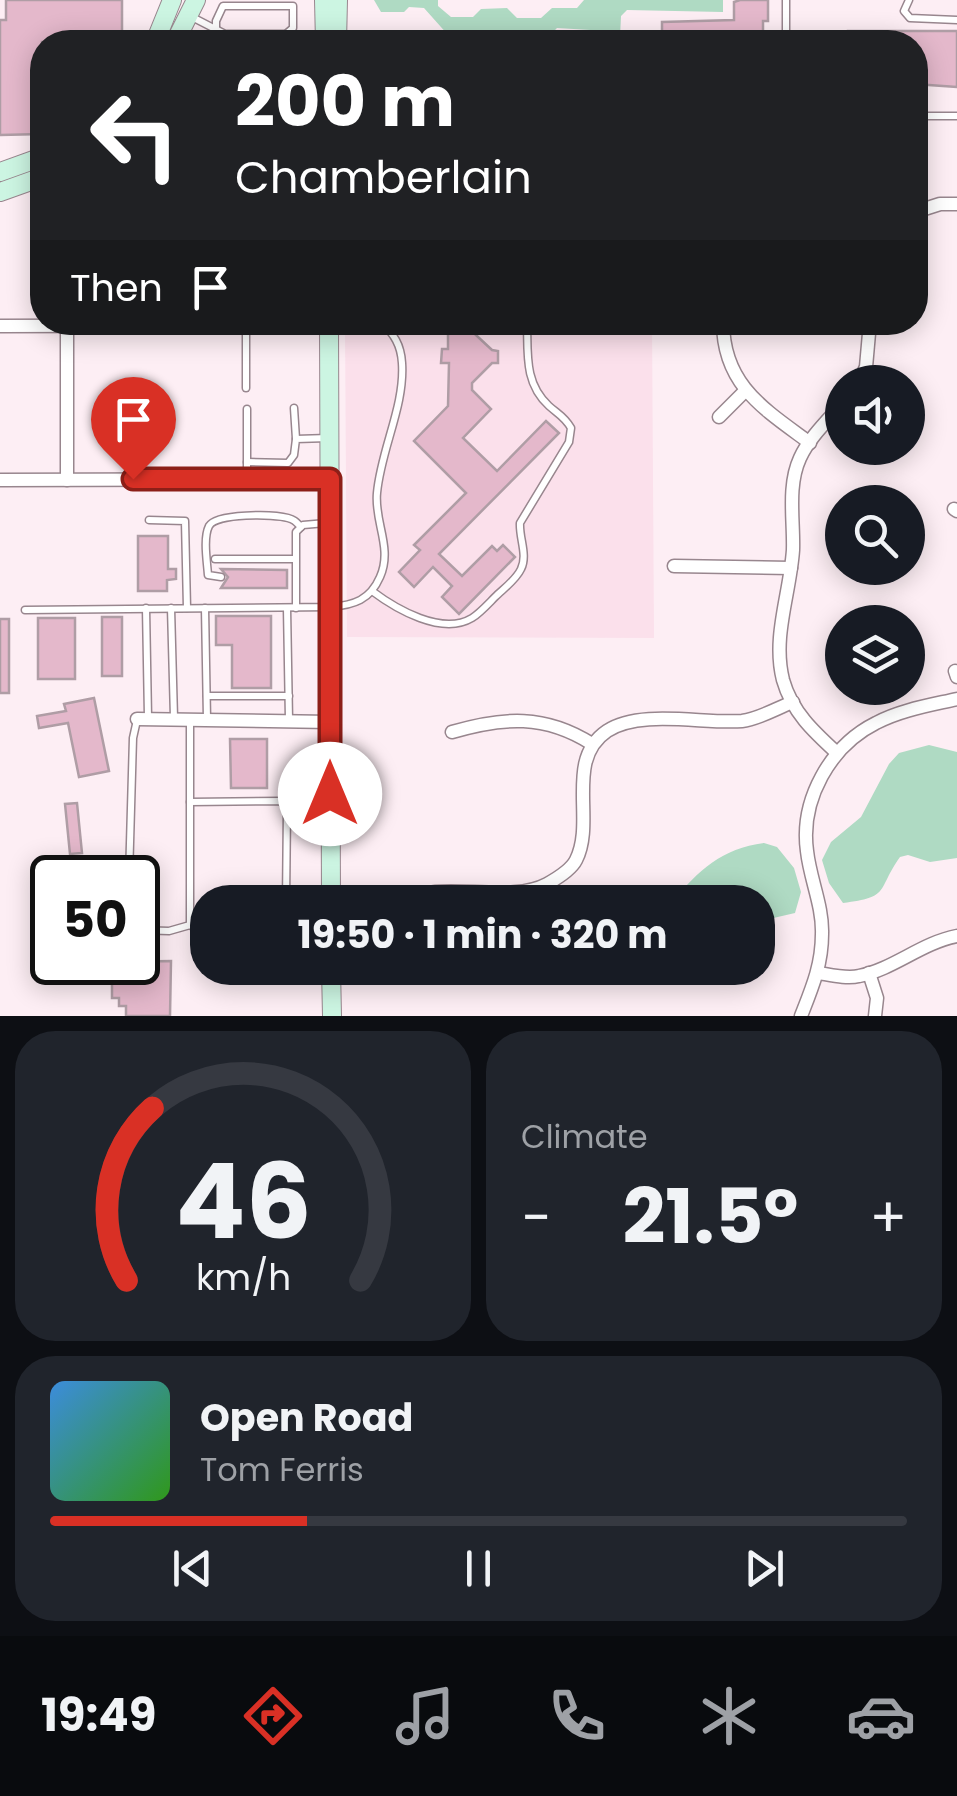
<!DOCTYPE html>
<html lang="en">
<head>
<meta charset="utf-8">
<style>
	body { margin:0; font-family:Poppins,sans-serif; background:#20242c; color:#f1f3f6; height:100vh; display:flex; flex-direction:column; font-size:38px; white-space:nowrap }
	* { box-sizing:border-box; margin:0 }
	p { font-size:32px; color:#9ea1a6 }
	.icon { flex:none; width:55px; height:55px; fill:none; stroke:currentColor; stroke-width:2; stroke-linecap:round; stroke-linejoin:round }
	.map { position:relative; height:1016px; overflow:hidden }
	.drawer { display:flex; flex-direction:column; gap:15px; padding:15px; background:#0d0f14; flex:1 }
	.drawer>* { flex:none }
	.banner { position:absolute; left:30px; top:30px; width:898px; height:305px; border-radius:40px; box-shadow:0 5px 25px #0003; background:#202124; color:#fff; overflow:hidden }
	.controls { position:absolute; left:825px; top:365px; display:grid; gap:20px }
	.controls a { display:grid; place-items:center; width:100px; height:100px; border-radius:50%; background:#171b24; box-shadow:0 5px 25px #0003; font-size:50px }
	.speed { position:absolute; left:30px; top:855px; display:flex; gap:20px; font-size:50px; font-weight:700; text-align:center }
	.speed>* { display:grid; place-content:center; width:130px; height:130px; border-radius:50%; background:#171b24; box-shadow:0 5px 25px #0003; line-height:1 }
	.speed .limit { border:5px solid #111; border-radius:15px; background:#fff; color:#111 }
	.pin { position:absolute; display:grid; place-items:center; width:85px; height:85px; color:#fff; margin:-102px -42px; border-radius:50% 50% 50% 0; rotate:-45deg; box-shadow:0 0 10px #0007 }
	.pin .icon { rotate:45deg }
	.me { position:absolute; width:110px; margin:-55px; rotate:0deg; stroke-linejoin:round; filter:drop-shadow(0 0 8px #0008) }
	.turn { display:flex; align-items:center; gap:35px; height:210px; padding:0 40px; font-size:45px }
	.turn .icon { width:130px; height:130px; stroke-width:2.5 }
	.turn b { display:block; font-size:70px; line-height:85px }
	.then { display:flex; align-items:center; height:95px; padding:0 40px; background:#0003; gap:20px; font-size:38px }
	.big { font-size:75px; font-weight:700; line-height:1.1 }
	.drawer .widget { flex:1; display:flex; flex-direction:column; justify-content:center; gap:15px; min-width:0; padding:0 35px; border-radius:40px; background:#20242c }
	.drawer .dial { align-items:center; gap:0 }
	.dial svg { height:260px; overflow:visible; fill:none; stroke:#363941; stroke-width:7; stroke-linecap:round; text-anchor:middle }
	.dial text { fill:#f1f3f6; stroke:none }
	.song { display:flex; align-items:center; gap:30px }
	.cover { width:120px; height:120px; border-radius:15px; background:linear-gradient(135deg,hsl(210 70% 55%),hsl(110 70% 35%)) }
	.played { height:10px; border-radius:5px; background:linear-gradient(90deg,#d93025 30%,#363941 30%) }
	.keys { display:flex; justify-content:space-around; direction:ltr }
	.heat { display:flex; justify-content:space-between; align-items:center; font-size:55px; direction:ltr }
	.drawer .tiles { flex:1; display:grid; gap:15px; grid-template-columns:1fr 1fr }
	.widget:last-child { grid-column:span 2 }
	.trip { position:absolute; left:190px; top:885px; width:585px; height:100px; border-radius:40px; background:#171b24; box-shadow:0 5px 25px #0003; font-weight:700; line-height:100px; text-align:center }
	.menu { display:flex; height:160px; justify-content:space-around; align-items:center; background:#090b0e; color:#9ea1a6 }
	.menu .icon { width:70px; height:70px }
	.menu .on { color:#d93025 }
	.menu b { font-size:45px; color:#f1f3f6 }
	.map>svg:first-child { display:block }
	.built { fill:#fbe0eb }
	.water { fill:#afdac3 }
	.building { fill:#e4b8cb; stroke:#af9da5; stroke-width:2.5 }
	.lines { fill:none; stroke-linecap:round; stroke-linejoin:round }
	.lane-casing { stroke:#98868e; stroke-width:9 }
	.street-casing { stroke:#98868e; stroke-width:15 }
	.secondary-casing { stroke:#98868e; stroke-width:20 }
	.lane { stroke:#fff; stroke-width:6 }
	.street { stroke:#fff; stroke-width:12 }
	.secondary { stroke:#ccf5e2; stroke-width:18 }
	.route-casing { stroke:#8d1f18; stroke-width:25 }
	.route { stroke:#d93025; stroke-width:18 }
</style>
</head>
<body>
<div class="map">
<svg width="957" height="1016" viewBox="0 0 957 1016">
	<rect width="100%" height="100%" fill="#fdeef4"/>
	<!-- built -->
	<path class="built" d="M345,323H652L654,638L347,637Z"/>
	<!-- water -->
	<g class="water">
		<path d="M374,0H438V6L451,17H473L481,9L507,8L517,18H541L552,8H577L584,0H723V12L627,10L621,16L620,37H608L607,31L557,28L548,37C537,28 524,30 512,38L507,31L449,36L424,8L409,7L404,12H381Z"/>
		<path d="M929,745L957,752V858L930,862L908,855L900,857C876,891 891,897 843,903L829,883L822,860L831,842L861,817L889,764L899,753Z"/>
		<path d="M764,843L777,847L794,868L801,892L795,913L769,919L758,914V902H672C698,871 722,848 764,843Z"/>
	</g>
	<!-- building -->
	<g class="building">
		<path d="M6,0H122V42H42V134L0,135V20H6Z"/>
		<path d="M740,0H768V21H763V40L662,42V22L734,20V2Z"/>
		<path d="M848,31H957V87L915,84V42H848Z"/>
		<path d="M448,322H462L492,350L498,351V363H492L472,383V390L491,409L463,438L497,471L546,421L559,433L439,554L462,576L492,546L497,551L503,545L515,557L459,614L442,597L452,586L433,567L414,587L399,572L420,550L414,545L466,493L414,441L448,406L449,363H441L442,349H448Z"/>
		<path d="M138,536H168V569H176V579L167,580V591H138Z"/>
		<path d="M221,569L287,570V588H221L228,577Z"/>
		<path d="M216,616H271V688H232V645H216Z"/>
		<rect x="102" y="617" width="20" height="59"/>
		<rect x="38" y="618" width="37" height="61"/>
		<rect x="0" y="619" width="9" height="74"/>
		<path d="M94,698L109,771L79,777L68,723L39,728L37,716L66,711L64,704Z"/>
		<path d="M230,739H267V788H231Z"/>
		<path d="M77,803L82,853L70,854L65,804Z"/>
		<path d="M171,961L170,1016H126V1006H119V998H112V962Z"/>
	</g>
	<g class="lines">
		<defs>
			<g id="lane">
				<path d="M786,0V42"/>
				<path d="M909,0L904,11L910,18L957,20"/>
				<path d="M190,16L225,34H286V42"/>
				<path d="M205,42L216,31V21L223,6H293V28L286,34"/>
				<path d="M915,116H957"/>
				<path d="M246,327V388"/>
				<path d="M294,408L296,439"/>
				<path d="M247,409V477"/>
				<path d="M247,462L288,463L294,455L296,439L328,438"/>
				<path d="M149,520L185,521L187,608"/>
				<path d="M215,559H295"/>
				<path d="M221,577L208,575C207,561 203,538 209,526C216,513 274,514 288,518C295,520 296,522 301,527"/>
				<path d="M372,591C396,609 442,636 472,618C480,613 488,604 495,597C503,589 516,580 521,569C528,555 519,538 520,523L569,442L571,428C565,417 558,414 549,406C524,383 528,354 527,322"/>
				<path d="M146,608L148,717"/>
				<path d="M171,608L174,718"/>
				<path d="M205,608L207,719"/>
				<path d="M287,608L289,720"/>
				<path d="M296,608V532L303,525L326,523"/>
				<path d="M25,610L331,607C354,605 370,600 380,577C393,548 374,522 377,493C381,449 405,406 402,363C401,345 394,334 381,322"/>
				<path d="M207,696H289"/>
				<path d="M190,802L281,801L287,809L286,902"/>
				<path d="M129,878L133,738L137,720"/>
				<path d="M190,925L208,937"/>
				<path d="M138,930L169,931L190,925V720"/>
			</g>
			<g id="street">
				<path d="M915,212L940,204H957"/>
				<path d="M67,322V480"/>
				<path d="M723,322C723,385 764,409 810,443"/>
				<path d="M0,326L329,325"/>
				<path d="M859,382L866,367L870,322"/>
				<path d="M719,417L746,390"/>
				<path d="M0,480L329,479"/>
				<path d="M954,509L957,511"/>
				<path d="M674,566L791,568"/>
				<path d="M955,671L957,677"/>
				<path d="M137,719L330,722"/>
				<path d="M452,732C503,717 545,714 592,744"/>
				<path d="M837,753C814,732 792,712 783,680C772,637 790,594 793,550C794,521 787,486 800,458C809,438 828,420 842,404"/>
				<path d="M405,902C435,878 508,905 547,884C556,879 571,870 576,860C596,821 564,760 607,731C640,709 703,724 742,721C759,719 777,708 793,702"/>
				<path d="M819,973C831,975 847,979 859,976C894,969 921,943 957,936"/>
				<path d="M869,973L877,998L875,1016"/>
				<path d="M801,1016C812,988 822,965 822,934C823,906 810,879 807,851C800,800 830,746 876,723C900,710 931,705 957,699"/>
			</g>
			<g id="secondary">
				<path d="M324,0L325,42"/>
				<path d="M155,42L172,0"/>
				<path d="M175,42L196,0"/>
				<path d="M337,42L338,0"/>
				<path d="M0,172L42,157"/>
				<path d="M0,192L42,177"/>
				<path d="M329,322L331,902"/>
				<path d="M331,968L332,1016"/>
			</g>
		</defs>
		<!-- lane casing -->
		<use href="#lane" class="lane-casing"/>
		<!-- street casing -->
		<use href="#street" class="street-casing"/>
		<!-- secondary casing -->
		<use href="#secondary" class="secondary-casing"/>
		<!-- lane -->
		<use href="#lane" class="lane"/>
		<!-- street -->
		<use href="#street" class="street"/>
		<!-- secondary -->
		<use href="#secondary" class="secondary"/>
	</g>
	<g class="lines">
		<defs>
			<path id="route" d="M133,479H330V794"/>
		</defs>
		<!-- route casing -->
		<use href="#route" class="route-casing"/>
		<!-- route -->
		<use href="#route" class="route"/>
	</g>
</svg>
<div class="controls">
<a><svg class="icon" aria-label="sound" viewBox="0 0 24 24"><path d="M4 9h4l5-4v14l-5-4H4zM17 9q2 3 0 6"/></svg></a>
<a><svg class="icon" aria-label="search" viewBox="0 0 24 24"><circle cx="10" cy="10" r="6"/><path d="M15 15l6 6"/></svg></a>
<a><svg class="icon" aria-label="layers" viewBox="0 0 24 24"><path d="M12 4l9 5-9 5-9-5zM3 14l9 5 9-5"/></svg></a>
</div>
<div class="speed"><div class="limit">50</div></div>
<div class="pin" style="left:133px;top:479px;background:#d93025"><svg class="icon" aria-label="arrive" viewBox="0 0 24 24"><path d="M6 21V4h12l-3 4 3 4H6"/></svg></div>
<svg class="me" style="left:330px;top:794px" viewBox="-20 -20 40 40"><circle r="19" fill="#fff"/><path d="M0-13L10 11 0 6-10 11z" fill="#d93025"/></svg>
<div class="trip">19:50 · 1 min · 320 m</div>
<div class="banner">
<div class="turn"><svg class="icon" aria-label="left" viewBox="0 0 24 24"><path d="M17 20v-9H6M10 6l-5 5 5 5"/></svg><div><b>200 m</b>Chamberlain</div></div>
<div class="then">Then<svg class="icon" aria-label="arrive" viewBox="0 0 24 24"><path d="M6 21V4h12l-3 4 3 4H6"/></svg></div>
</div>
</div>
<section class="drawer">
<div class="tiles">
<div class="widget dial"><svg viewBox="0 0 100 80">
<path d="M14 69A42 42 0 1 1 86 69"/>
<path d="M14 69A42 42 0 0 1 22 16" stroke="#d93025"/>
<text x="50" y="56" font-size="32" font-weight="700">46</text>
<text x="50" y="72" font-size="11">km/h</text>
</svg></div>
<div class="widget"><p>Climate</p>
<div class="heat"><a>−</a><b class="big">21.5°</b><a>+</a></div>
</div>
<div class="widget">
<div class="song"><i class="cover"></i><div><b>Open Road</b><p>Tom Ferris</p></div></div>
<div class="played"></div>
<div class="keys"><svg class="icon" aria-label="previous" viewBox="0 0 24 24"><path d="M18 5L8 12l10 7zM5 5v14"/></svg><svg class="icon" aria-label="pause" viewBox="0 0 24 24"><path d="M8 5v14M16 5v14"/></svg><svg class="icon" aria-label="next" viewBox="0 0 24 24"><path d="M6 5l10 7-10 7zM19 5v14"/></svg></div>
</div>
</div>
</section>
<nav class="menu">
<b>19:49</b>
<svg class="icon on" aria-label="directions" viewBox="0 0 24 24"><path d="M12 3l9 9-9 9-9-9zM9 14v-3h6M13 9l2 2-2 2"/></svg>
<svg class="icon" aria-label="music" viewBox="0 0 24 24"><path d="M9 18V5l10-2v13"/><circle cx="6" cy="18" r="3"/><circle cx="16" cy="16" r="3"/></svg>
<svg class="icon" aria-label="phone" viewBox="0 0 24 24"><path d="M5 4h4l2 5-3 2q2 4 5 5l2-3 5 2v4C11 20 4 13 5 4z"/></svg>
<svg class="icon" aria-label="climate" viewBox="0 0 24 24"><path d="M12 3v18M4 7l16 10M4 17L20 7"/></svg>
<svg class="icon" aria-label="car" viewBox="0 0 24 24"><path d="M5 17H2v-5l4-1 3-4h7l3 4 3 1v5h-3M9 17h6M6 11h13"/><circle cx="7" cy="17" r="2"/><circle cx="17" cy="17" r="2"/></svg>
</nav>
</body>
</html>
